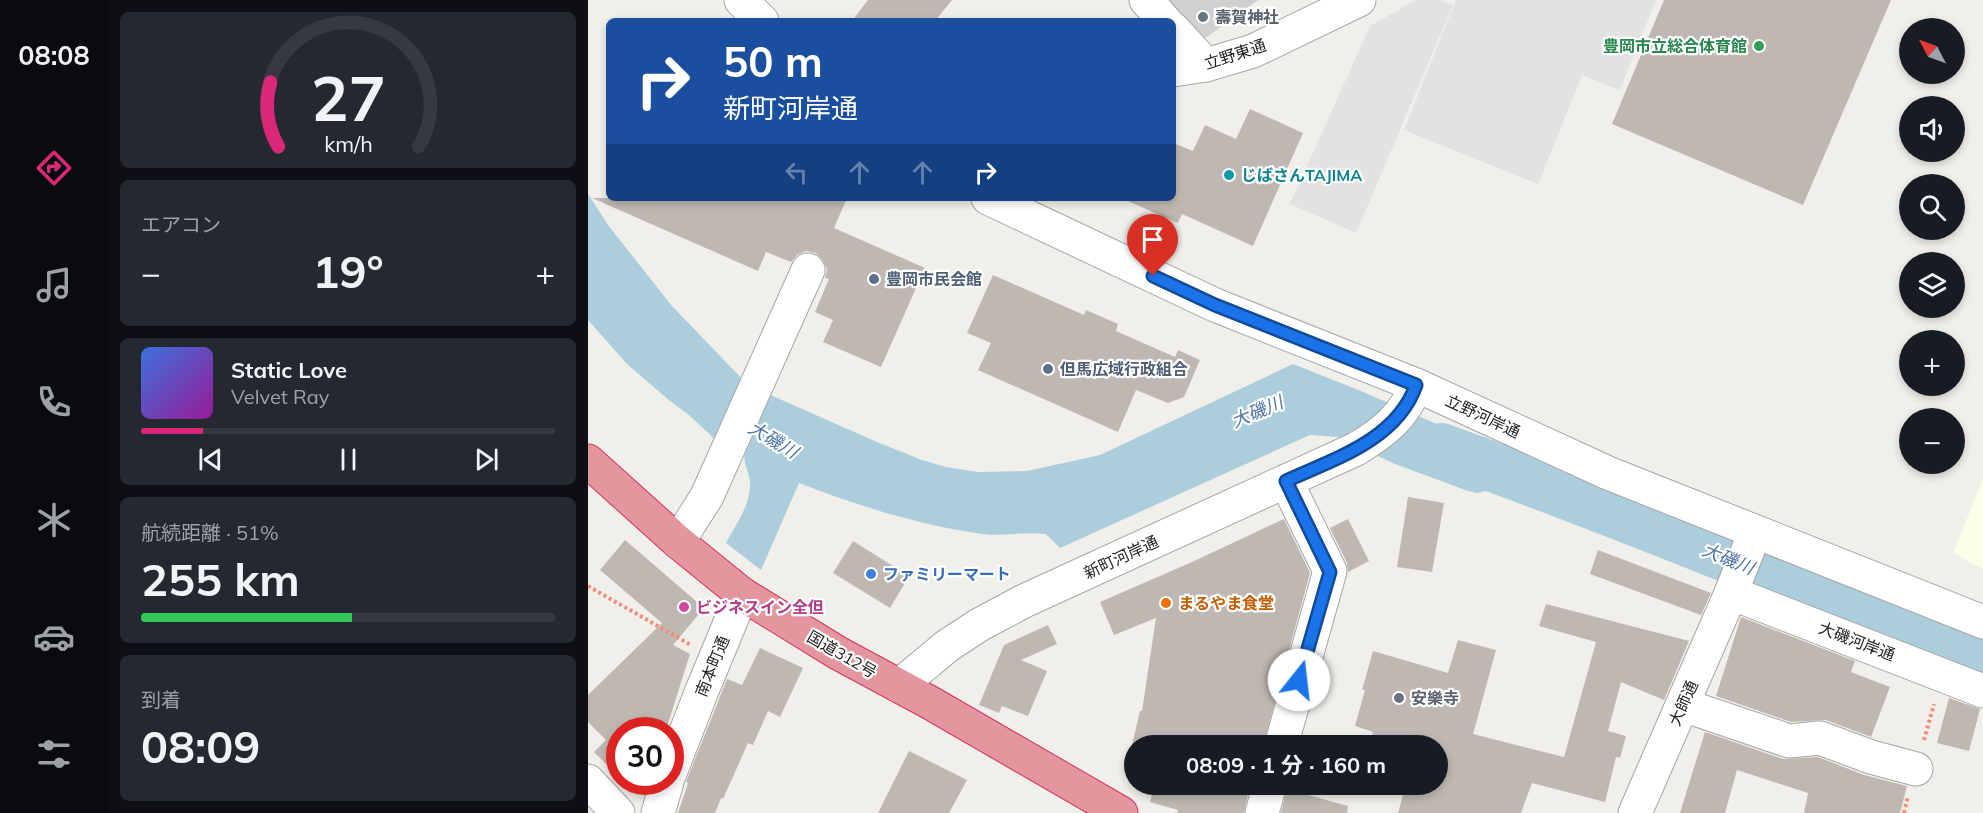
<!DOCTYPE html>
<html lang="ja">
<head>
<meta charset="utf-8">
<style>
	body { margin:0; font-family:Mulish,"Noto Sans JP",sans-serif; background:#242831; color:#f1f3f6; height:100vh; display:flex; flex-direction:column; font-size:22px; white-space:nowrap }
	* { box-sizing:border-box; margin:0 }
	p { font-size:20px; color:#9ea1a6 }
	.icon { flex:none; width:33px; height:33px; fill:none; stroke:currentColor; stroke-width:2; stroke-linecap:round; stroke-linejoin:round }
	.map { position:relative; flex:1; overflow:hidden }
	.panel { display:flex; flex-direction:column; gap:12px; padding:12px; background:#0d0f14; width:480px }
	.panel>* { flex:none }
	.banner { position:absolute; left:18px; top:18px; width:570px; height:183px; border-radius:9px; box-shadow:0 3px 9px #0003; background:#1a4fa0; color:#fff; overflow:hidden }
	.needle { width:39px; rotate:311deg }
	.fabs { position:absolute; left:1311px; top:18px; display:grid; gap:12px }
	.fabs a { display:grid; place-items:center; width:66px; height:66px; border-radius:50%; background:#171b24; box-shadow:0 3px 9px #0003; font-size:30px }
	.speed { position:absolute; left:18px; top:717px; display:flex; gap:12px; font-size:30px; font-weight:700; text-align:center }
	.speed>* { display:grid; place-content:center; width:78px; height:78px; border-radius:50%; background:#171b24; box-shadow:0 3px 9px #0003; line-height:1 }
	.speed .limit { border:9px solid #d22; background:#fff; color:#111 }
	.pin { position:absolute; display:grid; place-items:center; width:51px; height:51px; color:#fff; margin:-62px -26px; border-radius:50% 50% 50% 0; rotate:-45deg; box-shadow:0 0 6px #0007 }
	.pin .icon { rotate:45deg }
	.me { position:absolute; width:66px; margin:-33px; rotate:16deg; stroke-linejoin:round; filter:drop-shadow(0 0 4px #0008) }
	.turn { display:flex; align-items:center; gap:21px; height:126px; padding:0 18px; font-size:27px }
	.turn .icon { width:78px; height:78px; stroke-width:2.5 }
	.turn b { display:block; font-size:42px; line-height:51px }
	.lanes { display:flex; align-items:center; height:57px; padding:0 18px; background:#0003; justify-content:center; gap:30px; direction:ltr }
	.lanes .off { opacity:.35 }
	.big { font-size:45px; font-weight:700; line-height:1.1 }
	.panel .card { flex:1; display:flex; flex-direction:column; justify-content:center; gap:9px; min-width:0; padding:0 21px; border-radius:9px; background:#242831 }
	.panel .dial { align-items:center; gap:0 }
	.dial svg { height:156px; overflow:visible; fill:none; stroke:#363941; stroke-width:7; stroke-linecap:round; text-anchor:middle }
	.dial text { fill:#f1f3f6; stroke:none }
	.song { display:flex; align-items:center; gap:18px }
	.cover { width:72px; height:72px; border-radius:9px; background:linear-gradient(135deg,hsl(220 70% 55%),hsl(300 70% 35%)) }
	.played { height:6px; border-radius:3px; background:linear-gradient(90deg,#db2777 15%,#363941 15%) }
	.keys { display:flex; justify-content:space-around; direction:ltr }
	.heat { display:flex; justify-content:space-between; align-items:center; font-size:33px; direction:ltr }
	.charge { height:9px; border-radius:4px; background:linear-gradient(90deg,#34c759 51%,#363941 0) }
	.trip { position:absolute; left:536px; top:735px; width:324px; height:60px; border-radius:30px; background:#171b24; box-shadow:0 3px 9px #0003; font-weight:700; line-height:60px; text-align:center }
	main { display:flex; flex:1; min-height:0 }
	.tabs { display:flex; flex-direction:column; width:108px; justify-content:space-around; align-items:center; background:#090b0e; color:#9ea1a6 }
	.tabs .icon { width:42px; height:42px }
	.tabs .on { color:#db2777 }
	.tabs b { font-size:27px; color:#f1f3f6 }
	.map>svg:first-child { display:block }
	.education { fill:#fcfee6 }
	.religious { fill:#d0d0d0 }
	.parking { fill:#e2e2e2 }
	.water { fill:#accedc }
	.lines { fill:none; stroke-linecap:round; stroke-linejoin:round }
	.river { stroke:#accedc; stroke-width:50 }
	.building { fill:#bfb8b2 }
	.minor-casing { stroke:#a6a6a6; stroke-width:35 }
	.highway-casing { stroke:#d3335f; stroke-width:35 }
	.path { stroke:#f38d79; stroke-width:4; stroke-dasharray:3 3; stroke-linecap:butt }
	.minor { stroke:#fff; stroke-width:33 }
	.highway { stroke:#e4969f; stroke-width:33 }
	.route-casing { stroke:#114b97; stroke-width:15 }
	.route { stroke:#1a73e8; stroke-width:10 }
	.worship-dot { fill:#6b7280; stroke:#fff; stroke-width:2 }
	.leisure-dot { fill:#2e9e5b; stroke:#fff; stroke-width:2 }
	.culture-dot { fill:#0f9aa8; stroke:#fff; stroke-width:2 }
	.service-dot { fill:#5c6f8a; stroke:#fff; stroke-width:2 }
	.shop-dot { fill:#3f7fe0; stroke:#fff; stroke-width:2 }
	.food-dot { fill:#e8710a; stroke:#fff; stroke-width:2 }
	.hotel-dot { fill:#d1479c; stroke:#fff; stroke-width:2 }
	.labels { text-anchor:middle; stroke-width:4.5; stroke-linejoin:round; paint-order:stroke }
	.worship-label { font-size:16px; font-weight:bold; fill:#5b616d; stroke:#fff; text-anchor:start }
	.leisure-label { font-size:16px; font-weight:bold; fill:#27864d; stroke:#fff; text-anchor:end }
	.street-label { font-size:16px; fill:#222; stroke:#fff }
	.culture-label { font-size:16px; font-weight:bold; fill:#0d838f; stroke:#fff; text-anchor:start }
	.service-label { font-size:16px; font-weight:bold; fill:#4e5e75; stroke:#fff; text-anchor:start }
	.shop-label { font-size:16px; font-weight:bold; fill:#366cbe; stroke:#fff; text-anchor:start }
	.food-label { font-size:16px; font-weight:bold; fill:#c56008; stroke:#fff; text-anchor:start }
	.hotel-label { font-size:16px; font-weight:bold; fill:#b23c85; stroke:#fff; text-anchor:start }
	.water-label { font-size:18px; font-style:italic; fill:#4f75a6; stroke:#fff }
</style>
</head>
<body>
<main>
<nav class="tabs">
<b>08:08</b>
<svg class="icon on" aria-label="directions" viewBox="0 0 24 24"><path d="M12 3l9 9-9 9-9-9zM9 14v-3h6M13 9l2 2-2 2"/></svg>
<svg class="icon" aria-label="music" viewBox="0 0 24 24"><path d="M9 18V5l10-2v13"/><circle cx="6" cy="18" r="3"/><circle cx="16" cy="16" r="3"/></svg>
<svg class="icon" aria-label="phone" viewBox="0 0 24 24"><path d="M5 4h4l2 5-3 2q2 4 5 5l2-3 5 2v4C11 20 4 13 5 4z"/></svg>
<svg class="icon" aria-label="climate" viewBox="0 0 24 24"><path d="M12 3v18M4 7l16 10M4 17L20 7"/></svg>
<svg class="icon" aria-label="car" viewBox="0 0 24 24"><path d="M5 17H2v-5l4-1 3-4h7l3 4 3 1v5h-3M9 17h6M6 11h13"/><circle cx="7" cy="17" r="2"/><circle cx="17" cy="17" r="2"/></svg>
<svg class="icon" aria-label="filters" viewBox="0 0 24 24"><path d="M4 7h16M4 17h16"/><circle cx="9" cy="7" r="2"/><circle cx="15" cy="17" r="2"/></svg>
</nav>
<section class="panel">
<div class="card dial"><svg viewBox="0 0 100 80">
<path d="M14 69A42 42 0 1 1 86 69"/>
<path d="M14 69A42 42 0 0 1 10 36" stroke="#db2777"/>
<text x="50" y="56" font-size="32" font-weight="700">27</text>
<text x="50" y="72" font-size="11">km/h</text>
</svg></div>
<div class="card"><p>エアコン</p>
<div class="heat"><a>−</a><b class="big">19°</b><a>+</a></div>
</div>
<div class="card">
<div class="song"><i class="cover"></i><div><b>Static Love</b><p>Velvet Ray</p></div></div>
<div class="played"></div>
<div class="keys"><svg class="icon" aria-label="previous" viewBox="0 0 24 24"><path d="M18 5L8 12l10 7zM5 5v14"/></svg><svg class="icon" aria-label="pause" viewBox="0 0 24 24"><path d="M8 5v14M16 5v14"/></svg><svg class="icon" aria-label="next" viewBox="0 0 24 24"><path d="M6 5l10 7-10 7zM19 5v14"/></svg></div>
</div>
<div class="card"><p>航続距離 · 51%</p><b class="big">255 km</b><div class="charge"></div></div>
<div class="card"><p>到着</p><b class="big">08:09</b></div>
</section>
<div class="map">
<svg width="1395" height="813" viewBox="0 0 1395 813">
	<rect width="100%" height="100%" fill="#f1efe9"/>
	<!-- education -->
	<path class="education" d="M1395,479V569L1365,553Z"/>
	<!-- religious -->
	<path class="religious" d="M567,0H670L616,39Z"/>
	<!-- parking -->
	<g class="parking">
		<path d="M828,0H852L865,5L768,233L702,204L782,26Z"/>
		<path d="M868,0H1068L1032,90L994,75L950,184L816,130Z"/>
	</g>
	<!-- water -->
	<path class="water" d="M0,194L20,225L84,306L160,385L289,442L334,460L358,467L390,472L439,471L512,455L705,364L773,391L922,456L912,483L898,491L889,493L880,491L807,464L749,437L722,435L472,548L458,534C437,531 415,537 394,534C331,525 270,506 211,483L173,570L138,543C147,526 163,504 162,484C162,472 154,463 157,451L133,445L101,415L82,401L39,364L0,320Z"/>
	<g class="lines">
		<!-- river -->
		<path class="river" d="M853,448C1036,514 1215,588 1395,661"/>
	</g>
	<!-- building -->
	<g class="building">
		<path d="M280,0H364L347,21H264Z"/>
		<path d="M1076,0H1303L1215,205L1024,124Z"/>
		<path d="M662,109L715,133L665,246L594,214L590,223L533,198H585V143L605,151L617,125L648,139Z"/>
		<path d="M4,198H259L246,228L337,268L293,367L235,342L245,320L227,312L241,279L237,278L239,269L235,260L228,253L218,251L209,255L203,262L178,252L170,271Z"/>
		<path d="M405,275L496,315L498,310L530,324L528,331L587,357L590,350L612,360L596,397L580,403L548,390L530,432L390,370L403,343L379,333Z"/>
		<path d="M820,497L856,503L844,572L809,567Z"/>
		<path d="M696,519L722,573L675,746H546V768L539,767L552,711H554L568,618L526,635L512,602L604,562Z"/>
		<path d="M760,519L781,561L760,572L759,563L742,528Z"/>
		<path d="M37,540L116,608L85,645L102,654L78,730H32V778L6,752L18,740L0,722V695L74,623L12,570Z"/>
		<path d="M265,541L321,576L302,608L245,573Z"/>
		<path d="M1010,550L1123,593L1113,615L1002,574Z"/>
		<path d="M958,604L1101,641L1076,700L1033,682L1020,731L1038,736L1032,758L1028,757L1017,802L944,783L933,813H810L818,784H849V746H793L782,742L785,732L767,726L777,690H774L785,651L860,673L870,640L908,650L885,734L976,757L1008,642L951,626Z"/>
		<path d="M1153,617L1267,661L1263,672L1302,687L1283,737L1238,720L1203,722L1128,696Z"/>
		<path d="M460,625L469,644L433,660L459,671L440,716L414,706L411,713L391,705L416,645Z"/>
		<path d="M172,648L215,668L192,717L180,711L165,745L160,743L135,799L133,798L127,813H90L100,783L98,782L139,679L154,685Z"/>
		<path d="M1361,698L1392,709L1381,751L1349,743Z"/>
		<path d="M1117,732L1195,759L1230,757L1276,775L1319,786L1312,813H1216L1220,793L1149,770L1137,813H1092Z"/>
		<path d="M321,751L379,780L361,813H290Z"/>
		<path d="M567,784H662L656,813H589L590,810L562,802Z"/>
		<path d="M700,784H722L720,795L760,806L759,813H693Z"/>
	</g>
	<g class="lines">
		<defs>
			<g id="minor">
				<path d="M153,0L174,21"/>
				<path d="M558,0L577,21"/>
				<path d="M585,29L618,65"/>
				<path d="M585,70L618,65L665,51L771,0"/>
				<path d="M400,198L627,305L828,385L1020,473L1395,622"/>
				<path d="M90,542L119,496L220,270"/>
				<path d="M1143,593L1395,691"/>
				<path d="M311,686L359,646L391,625L436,601L768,449C795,433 817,416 828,385"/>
				<path d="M1095,705L1201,741L1232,738L1283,757L1328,769"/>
				<path d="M693,746L742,571L698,481"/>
				<path d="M82,773L113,693L154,594"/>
				<path d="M0,781L30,813"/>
				<path d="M70,813L79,782"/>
				<path d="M674,813L682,784"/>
				<path d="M1047,813L1143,593L1167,532"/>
			</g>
			<path id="highway" d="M0,461L90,542L154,594L250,653L341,702L533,813"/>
		</defs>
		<!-- minor casing -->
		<use href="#minor" class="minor-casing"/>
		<!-- highway casing -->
		<use href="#highway" class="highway-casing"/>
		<!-- path -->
		<g class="path">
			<path d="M0,586L103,645"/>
			<path d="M1336,740L1346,704"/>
			<path d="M1316,813L1320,796"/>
		</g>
		<!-- minor -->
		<use href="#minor" class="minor"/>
		<!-- highway -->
		<use href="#highway" class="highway"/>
	</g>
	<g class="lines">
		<defs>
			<path id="route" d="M565,276L627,305L828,385C809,440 746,459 698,481L742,572L711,680"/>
		</defs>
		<!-- route casing -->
		<use href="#route" class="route-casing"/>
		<!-- route -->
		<use href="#route" class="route"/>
	</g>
	<!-- markers -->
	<g class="worship-dot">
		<circle cx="615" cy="17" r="6"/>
		<circle cx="811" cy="698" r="6"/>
	</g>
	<circle class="leisure-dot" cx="1171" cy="46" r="6"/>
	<circle class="culture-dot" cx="641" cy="175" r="6"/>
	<g class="service-dot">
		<circle cx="286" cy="279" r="6"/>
		<circle cx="460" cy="369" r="6"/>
	</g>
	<circle class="shop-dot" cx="283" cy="574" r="6"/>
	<circle class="food-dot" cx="578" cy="603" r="6"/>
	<circle class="hotel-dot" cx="96" cy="607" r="6"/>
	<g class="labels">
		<!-- worship labels -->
		<g class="worship-label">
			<text x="627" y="23">壽賀神社</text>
			<text x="823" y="704">安樂寺</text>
		</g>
		<!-- leisure labels -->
		<g class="leisure-label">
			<text x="1159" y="52">豊岡市立総合体育館</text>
		</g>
		<!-- street labels -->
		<g class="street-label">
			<text transform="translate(647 54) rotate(-18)" y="6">立野東通</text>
			<text transform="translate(895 416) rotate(25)" y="6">立野河岸通</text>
			<text transform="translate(533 557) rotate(-25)" y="6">新町河岸通</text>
			<text transform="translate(1269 641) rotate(21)" y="6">大磯河岸通</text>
			<text transform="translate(254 654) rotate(30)" y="6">国道312号</text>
			<text transform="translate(124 666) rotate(-68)" y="6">南本町通</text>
			<text transform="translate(1095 703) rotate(-66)" y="6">大師通</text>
		</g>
		<!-- culture labels -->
		<g class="culture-label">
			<text x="653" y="181">じばさんTAJIMA</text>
		</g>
		<!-- service labels -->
		<g class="service-label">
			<text x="298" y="285">豊岡市民会館</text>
			<text x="472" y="375">但馬広域行政組合</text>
		</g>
		<!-- shop labels -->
		<g class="shop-label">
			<text x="295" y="580">ファミリーマート</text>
		</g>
		<!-- food labels -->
		<g class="food-label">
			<text x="590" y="609">まるやま食堂</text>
		</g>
		<!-- hotel labels -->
		<g class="hotel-label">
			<text x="108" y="613">ビジネスイン全但</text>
		</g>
		<!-- water labels -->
		<g class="water-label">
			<text transform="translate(669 412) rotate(-23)" y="6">大磯川</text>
			<text transform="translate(185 440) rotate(31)" y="6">大磯川</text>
			<text transform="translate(1140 559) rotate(22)" y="6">大磯川</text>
		</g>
	</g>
</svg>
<div class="fabs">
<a><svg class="needle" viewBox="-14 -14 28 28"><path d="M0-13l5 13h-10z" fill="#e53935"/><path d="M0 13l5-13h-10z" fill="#9ea1a6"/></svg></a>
<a><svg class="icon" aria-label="sound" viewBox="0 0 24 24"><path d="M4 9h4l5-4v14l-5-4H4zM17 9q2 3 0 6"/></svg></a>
<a><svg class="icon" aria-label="search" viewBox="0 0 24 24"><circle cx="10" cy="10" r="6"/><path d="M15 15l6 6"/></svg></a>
<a><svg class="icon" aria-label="layers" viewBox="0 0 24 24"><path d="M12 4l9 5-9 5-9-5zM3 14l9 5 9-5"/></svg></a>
<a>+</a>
<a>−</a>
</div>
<div class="speed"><div class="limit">30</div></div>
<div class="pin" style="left:565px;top:276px;background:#d93025"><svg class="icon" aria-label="arrive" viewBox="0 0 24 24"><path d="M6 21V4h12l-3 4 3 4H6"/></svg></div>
<svg class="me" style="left:711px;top:680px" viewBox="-20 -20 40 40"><circle r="19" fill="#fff"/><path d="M0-13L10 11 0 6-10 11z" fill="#1a73e8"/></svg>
<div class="trip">08:09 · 1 分 · 160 m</div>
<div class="banner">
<div class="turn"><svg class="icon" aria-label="right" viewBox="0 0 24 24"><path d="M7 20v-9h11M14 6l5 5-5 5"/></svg><div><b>50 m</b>新町河岸通</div></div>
<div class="lanes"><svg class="icon off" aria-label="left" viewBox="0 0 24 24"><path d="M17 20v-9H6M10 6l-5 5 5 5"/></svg><svg class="icon off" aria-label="ahead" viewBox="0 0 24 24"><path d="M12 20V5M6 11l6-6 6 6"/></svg><svg class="icon off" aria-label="ahead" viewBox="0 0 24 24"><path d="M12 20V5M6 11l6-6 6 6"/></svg><svg class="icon" aria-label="right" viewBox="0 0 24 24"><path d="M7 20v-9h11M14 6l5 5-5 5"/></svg></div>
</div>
</div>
</main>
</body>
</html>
